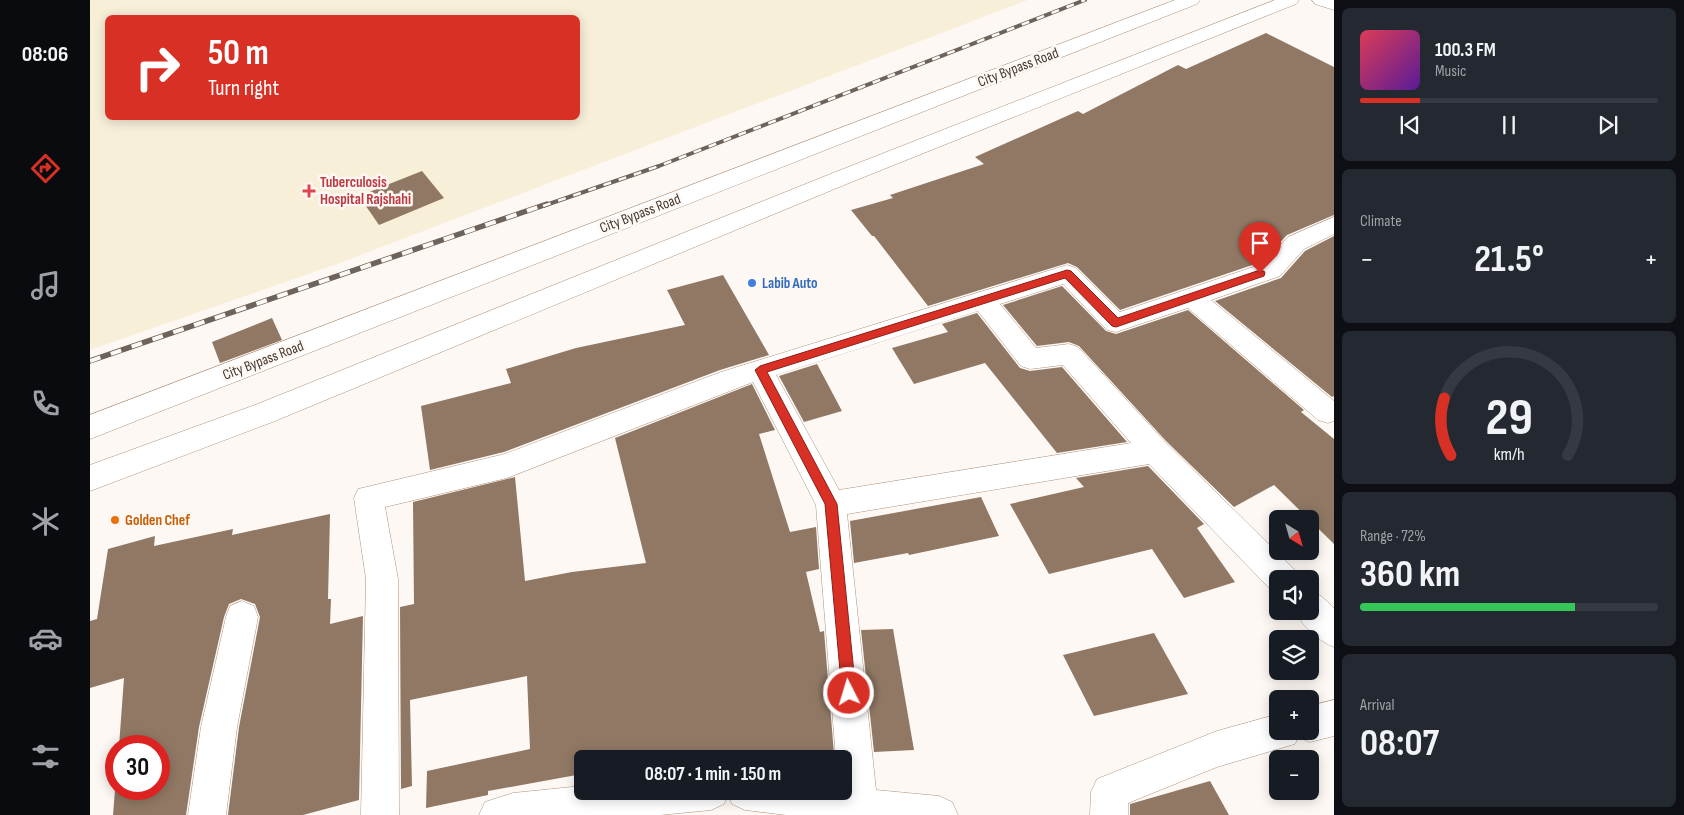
<!DOCTYPE html>
<html lang="en">
<head>
<meta charset="utf-8">
<style>
	body { margin:0; font-family:"Sofia Sans Condensed",sans-serif; background:#242831; color:#f1f3f6; height:100vh; display:flex; flex-direction:column; font-size:19px; white-space:nowrap }
	* { box-sizing:border-box; margin:0 }
	p { font-size:16px; color:#9ea1a6 }
	.icon { flex:none; width:28px; height:28px; fill:none; stroke:currentColor; stroke-width:2; stroke-linecap:round; stroke-linejoin:round }
	.map { position:relative; flex:1; overflow:hidden }
	.sheet { display:flex; flex-direction:column; gap:8px; padding:8px; background:#0d0f14; width:350px }
	.sheet>* { flex:none }
	.top-card { position:absolute; left:15px; top:15px; width:475px; height:105px; border-radius:8px; box-shadow:0 2px 12px #0003; background:#d93025; color:#fff; overflow:hidden }
	.needle { width:32px; rotate:143deg }
	.fabs { position:absolute; left:1179px; top:510px; display:grid; gap:10px }
	.fabs a { display:grid; place-items:center; width:50px; height:50px; border-radius:8px; background:#171b24; box-shadow:0 2px 12px #0003; font-size:25px }
	.speed { position:absolute; left:15px; top:735px; display:flex; gap:10px; font-size:25px; font-weight:700; text-align:center }
	.speed>* { display:grid; place-content:center; width:65px; height:65px; border-radius:50%; background:#171b24; box-shadow:0 2px 12px #0003; line-height:1 }
	.speed .limit { border:8px solid #d22; background:#fff; color:#111 }
	.pin { position:absolute; display:grid; place-items:center; width:42px; height:42px; color:#fff; margin:-51px -21px; border-radius:50% 50% 50% 0; rotate:-45deg; box-shadow:0 0 5px #0007 }
	.pin .icon { rotate:45deg }
	.me { position:absolute; width:55px; margin:-28px; rotate:355deg; stroke-linejoin:round; filter:drop-shadow(0 0 4px #0008) }
	.turn { display:flex; align-items:center; gap:18px; height:105px; padding:0 20px; font-size:22px }
	.turn .icon { width:65px; height:65px; stroke-width:2.5 }
	.turn b { display:block; font-size:35px; line-height:42px }
	.big { font-size:38px; font-weight:700; line-height:1.1 }
	.sheet .widget { flex:1; display:flex; flex-direction:column; justify-content:center; gap:8px; min-width:0; padding:0 18px; border-radius:8px; background:#242831 }
	.sheet .dial { align-items:center; gap:0 }
	.dial svg { height:130px; overflow:visible; fill:none; stroke:#363941; stroke-width:7; stroke-linecap:round; text-anchor:middle }
	.dial text { fill:#f1f3f6; stroke:none }
	.song { display:flex; align-items:center; gap:15px }
	.cover { width:60px; height:60px; border-radius:8px; background:linear-gradient(135deg,hsl(350 70% 55%),hsl(270 70% 35%)) }
	.played { height:5px; border-radius:2px; background:linear-gradient(90deg,#d93025 20%,#363941 20%) }
	.keys { display:flex; justify-content:space-around; direction:ltr }
	.heat { display:flex; justify-content:space-between; align-items:center; font-size:28px; direction:ltr }
	.charge { height:8px; border-radius:4px; background:linear-gradient(90deg,#34c759 72%,#363941 0) }
	.trip { position:absolute; left:484px; top:750px; width:278px; height:50px; border-radius:8px; background:#171b24; box-shadow:0 2px 12px #0003; font-weight:700; line-height:50px; text-align:center }
	main { display:flex; flex:1; min-height:0 }
	.tabs { display:flex; flex-direction:column; width:90px; justify-content:space-around; align-items:center; background:#090b0e; color:#9ea1a6 }
	.tabs .icon { width:35px; height:35px }
	.tabs .selected { color:#d93025 }
	.tabs b { font-size:22px; color:#f1f3f6 }
	.map>svg:first-child { display:block }
	.medical { fill:#f8efd9; fill-rule:evenodd }
	.building { fill:#907864 }
	.lines { fill:none; stroke-linecap:round; stroke-linejoin:round }
	.street-casing { stroke:#ac937e; stroke-width:1 }
	.primary-casing { stroke:#ac937e; stroke-width:1 }
	.street { fill:#fff; fill-rule:evenodd }
	.primary { fill:#fff; fill-rule:evenodd }
	.rail-far1-casing { stroke:#6d635b; stroke-width:4 }
	.rail-casing { stroke:#6d635b; stroke-width:5.5 }
	.rail-far1 { stroke:#fef8f4; stroke-width:2.5; stroke-dasharray:8; stroke-linecap:butt }
	.rail { stroke:#fef8f4; stroke-width:4; stroke-dasharray:11; stroke-linecap:butt }
	.route { fill:#d93025; stroke:#8d1f18 }
	.health-dot { fill:#e0444e; stroke:#fef8f4; stroke-width:2 }
	.shop-dot { fill:#3f7fe0; stroke:#fef8f4; stroke-width:2 }
	.food-dot { fill:#e8710a; stroke:#fef8f4; stroke-width:2 }
	.labels { text-anchor:middle; stroke-width:5; stroke-linejoin:round; paint-order:stroke }
	.street-label { font-size:15px; fill:#453a31; stroke:#fef8f4 }
	.health-label { font-size:15px; font-weight:bold; fill:#be3a42; stroke:#fef8f4; text-anchor:start }
	.shop-label { font-size:15px; font-weight:bold; fill:#366cbe; stroke:#fef8f4; text-anchor:start }
	.food-label { font-size:15px; font-weight:bold; fill:#c56008; stroke:#fef8f4; text-anchor:start }
</style>
</head>
<body>
<main>
<nav class="tabs">
<b>08:06</b>
<svg class="icon selected" aria-label="directions" viewBox="0 0 24 24"><path d="M12 3l9 9-9 9-9-9zM9 14v-3h6M13 9l2 2-2 2"/></svg>
<svg class="icon" aria-label="music" viewBox="0 0 24 24"><path d="M9 18V5l10-2v13"/><circle cx="6" cy="18" r="3"/><circle cx="16" cy="16" r="3"/></svg>
<svg class="icon" aria-label="phone" viewBox="0 0 24 24"><path d="M5 4h4l2 5-3 2q2 4 5 5l2-3 5 2v4C11 20 4 13 5 4z"/></svg>
<svg class="icon" aria-label="climate" viewBox="0 0 24 24"><path d="M12 3v18M4 7l16 10M4 17L20 7"/></svg>
<svg class="icon" aria-label="car" viewBox="0 0 24 24"><path d="M5 17H2v-5l4-1 3-4h7l3 4 3 1v5h-3M9 17h6M6 11h13"/><circle cx="7" cy="17" r="2"/><circle cx="17" cy="17" r="2"/></svg>
<svg class="icon" aria-label="filters" viewBox="0 0 24 24"><path d="M4 7h16M4 17h16"/><circle cx="9" cy="7" r="2"/><circle cx="15" cy="17" r="2"/></svg>
</nav>
<div class="map">
<svg width="1244" height="815" viewBox="0 0 1244 815">
	<rect width="100%" height="100%" fill="#fef8f4"/>
	<!-- medical -->
	<path class="medical" d="M0,0H938L247,264L0,350ZM18,18H488V118H18Z"/>
	<!-- building -->
	<g class="building">
		<path d="M1176,33L1244,67V215L1197,235L1171,262L1030,310L987,267L978,263L838,306L784,236H782L761,210L803,198L800,195L894,164L885,157L988,111L993,114L1088,65L1096,69Z"/>
		<path d="M332,171L354,198L289,225L269,196Z"/>
		<path d="M1244,236V396L1242,397L1125,301L1191,278L1215,251Z"/>
		<path d="M633,275L679,355L630,370L414,452L340,470L331,406L421,383L416,369L486,348L595,325L577,290Z"/>
		<path d="M972,286L1016,331L1026,334L1098,310L1214,410L1211,412L1244,439V544L1184,485L1144,507L1076,441L989,346L979,342L947,346L913,305Z"/>
		<path d="M887,313L930,368L940,371L972,367L1037,442L967,453L895,363L824,384L802,348L858,332L852,324Z"/>
		<path d="M182,318L192,340L130,363L122,342Z"/>
		<path d="M727,364L752,411L714,422L689,376Z"/>
		<path d="M662,384L685,430L669,434L700,532L726,527L729,569L716,572L730,632L734,631L744,754L726,755L727,759H492V774L398,791V795L336,808L337,771L440,749L437,676L320,700L322,786L311,789L310,607L324,604L323,502L425,477L435,581L482,572L556,563L525,438Z"/>
		<path d="M1058,466L1114,524L1107,528L1145,582L1094,598L1062,549L959,574L920,504L994,487L986,478Z"/>
		<path d="M891,497L909,536L819,555L818,553L764,563L760,521Z"/>
		<path d="M240,514L238,599H241L240,624L273,616L269,800L213,815H138L149,727L170,617L165,604L151,599L139,604L134,617L109,727L96,815H23L26,777V789H69V746H29L34,678L0,688V621L7,619L18,549L65,536L64,546L143,529L142,535Z"/>
		<path d="M803,629L824,750L784,752L771,630Z"/>
		<path d="M1064,633L1098,694L1004,716L973,655Z"/>
		<path d="M1120,781L1139,815H1040V804Z"/>
	</g>
	<g class="lines">
		<defs>
			<g id="street">
				<path d="M1222,0H1244V10L1225,4Z"/>
				<path d="M1244,217V234L1214,249L1190,276L1121,300L1244,401V421L1238,423L1228,420L1098,308L1026,332L1017,330L973,284L910,304L946,348L979,344L988,347L1075,442L1203,568L1208,579H1188V592L1181,590L1059,464L757,514L786,790L849,796L862,802L868,815H696L655,810L642,804L638,795L634,804L621,810L570,815H389L395,802L423,793L492,786V791H752V759H746L726,505L663,382L417,478L295,507L308,579L309,815H271L276,579L264,498L268,489L415,454L631,372L977,265L986,268L1030,312L1172,264L1198,237ZM888,311L931,366L940,369L973,365L1041,443L749,490L686,375Z"/>
				<path d="M1220,591L1231,596L1244,608V647C1229,641 1212,627 1206,611H1220Z"/>
				<path d="M152,601L164,606L168,617L147,727L136,815H98L111,727L136,617L140,606Z"/>
				<path d="M1244,700V736L1220,742L1208,737L1205,744L1127,767L1038,803V815H1000L1001,792L1007,779L1127,731L1188,714V731H1220V706Z"/>
			</g>
			<g id="primary">
				<path d="M1085,0H1110L1107,4L0,439V415Z"/>
				<path d="M1185,0H1209L1206,4L759,183L185,421L0,491V465L165,405L743,173Z"/>
			</g>
		</defs>
		<!-- street casing -->
		<use href="#street" class="street-casing"/>
		<!-- primary casing -->
		<use href="#primary" class="primary-casing"/>
		<!-- street -->
		<use href="#street" class="street"/>
		<!-- primary -->
		<use href="#primary" class="primary"/>
		<defs>
			<path id="rail-far1" d="M453,206L569,166L995,0"/>
			<path id="rail" d="M0,361L457,204"/>
		</defs>
		<!-- rail-far1 casing -->
		<use href="#rail-far1" class="rail-far1-casing"/>
		<!-- rail casing -->
		<use href="#rail" class="rail-casing"/>
		<!-- rail-far1 -->
		<use href="#rail-far1" class="rail-far1"/>
		<!-- rail -->
		<use href="#rail" class="rail"/>
	</g>
	<!-- route -->
	<path class="route" d="M977,270L981,271L1028,318L1167,271H1174L1175,273L1174,276L1026,327L1022,326L975,278L677,372L747,504L766,693L764,698L759,700L754,698L752,693L735,504L665,370L670,366Z"/>
	<!-- markers -->
	<path class="health-dot" d="M216.5 183.5h5v5h5v5h-5v5h-5v-5h-5v-5h5z"/>
	<circle class="shop-dot" cx="662" cy="283" r="5"/>
	<circle class="food-dot" cx="25" cy="520" r="5"/>
	<g class="labels">
		<!-- street labels -->
		<g class="street-label">
			<text transform="translate(928 67) rotate(-21)" y="5">City Bypass Road</text>
			<text transform="translate(550 213) rotate(-21)" y="5">City Bypass Road</text>
			<text transform="translate(173 360) rotate(-21)" y="5">City Bypass Road</text>
		</g>
		<!-- health labels -->
		<g class="health-label">
			<text x="230" y="187">Tuberculosis<tspan x="230" dy="17">Hospital Rajshahi</tspan></text>
		</g>
		<!-- shop labels -->
		<g class="shop-label">
			<text x="672" y="288">Labib Auto</text>
		</g>
		<!-- food labels -->
		<g class="food-label">
			<text x="35" y="525">Golden Chef</text>
		</g>
	</g>
</svg>
<div class="fabs">
<a><svg class="needle" viewBox="-14 -14 28 28"><path d="M0-13l5 13h-10z" fill="#e53935"/><path d="M0 13l5-13h-10z" fill="#9ea1a6"/></svg></a>
<a><svg class="icon" aria-label="sound" viewBox="0 0 24 24"><path d="M4 9h4l5-4v14l-5-4H4zM17 9q2 3 0 6"/></svg></a>
<a><svg class="icon" aria-label="layers" viewBox="0 0 24 24"><path d="M12 4l9 5-9 5-9-5zM3 14l9 5 9-5"/></svg></a>
<a>+</a>
<a>−</a>
</div>
<div class="speed"><div class="limit">30</div></div>
<div class="pin" style="left:1170px;top:273px;background:#d93025"><svg class="icon" aria-label="arrive" viewBox="0 0 24 24"><path d="M6 21V4h12l-3 4 3 4H6"/></svg></div>
<svg class="me" style="left:759px;top:693px" viewBox="-20 -20 40 40"><circle r="17" fill="#d93025" stroke="#fff" stroke-width="3"/><path d="M0-11L8 9 0 5-8 9z" fill="#fff"/></svg>
<div class="trip">08:07 · 1 min · 150 m</div>
<div class="top-card">
<div class="turn"><svg class="icon" aria-label="right" viewBox="0 0 24 24"><path d="M7 20v-9h11M14 6l5 5-5 5"/></svg><div><b>50 m</b>Turn right</div></div>
</div>
</div>
<section class="sheet">
<div class="widget">
<div class="song"><i class="cover"></i><div><b>100.3 FM</b><p>Music</p></div></div>
<div class="played"></div>
<div class="keys"><svg class="icon" aria-label="previous" viewBox="0 0 24 24"><path d="M18 5L8 12l10 7zM5 5v14"/></svg><svg class="icon" aria-label="pause" viewBox="0 0 24 24"><path d="M8 5v14M16 5v14"/></svg><svg class="icon" aria-label="next" viewBox="0 0 24 24"><path d="M6 5l10 7-10 7zM19 5v14"/></svg></div>
</div>
<div class="widget"><p>Climate</p>
<div class="heat"><a>−</a><b class="big">21.5°</b><a>+</a></div>
</div>
<div class="widget dial"><svg viewBox="0 0 100 80">
<path d="M14 69A42 42 0 1 1 86 69"/>
<path d="M14 69A42 42 0 0 1 10 34" stroke="#d93025"/>
<text x="50" y="56" font-size="32" font-weight="700">29</text>
<text x="50" y="72" font-size="11">km/h</text>
</svg></div>
<div class="widget"><p>Range · 72%</p><b class="big">360 km</b><div class="charge"></div></div>
<div class="widget"><p>Arrival</p><b class="big">08:07</b></div>
</section>
</main>
</body>
</html>
